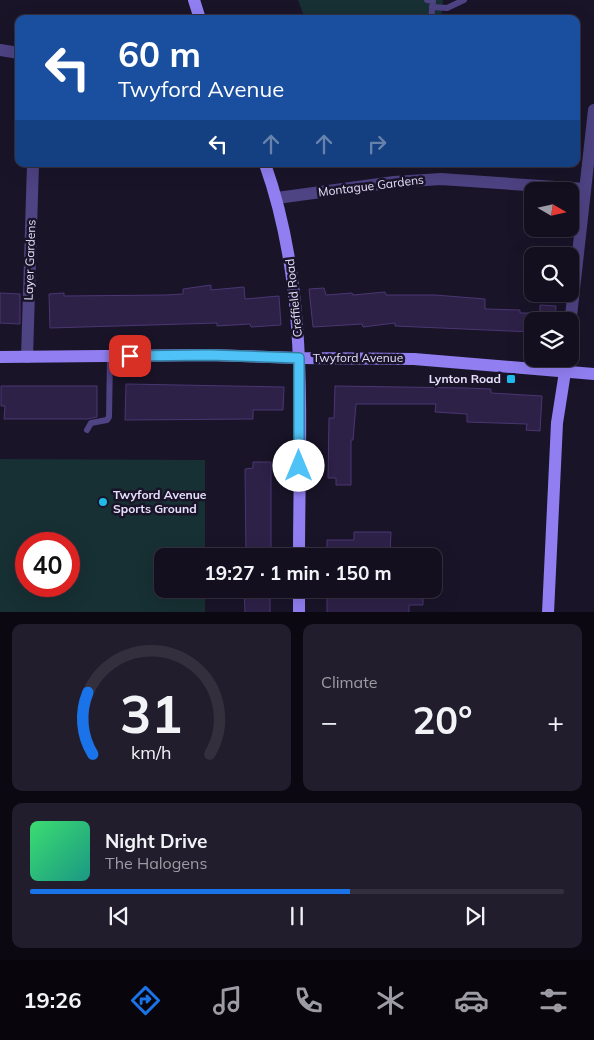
<!DOCTYPE html>
<html lang="en">
<head>
<meta charset="utf-8">
<style>
	body { margin:0; font-family:Mulish,sans-serif; background:#211d2c; color:#f1f3f6; height:100vh; display:flex; flex-direction:column; font-size:19px; white-space:nowrap }
	* { box-sizing:border-box; margin:0 }
	p { font-size:16px; color:#9d9ca4 }
	.icon { flex:none; width:28px; height:28px; fill:none; stroke:currentColor; stroke-width:2; stroke-linecap:round; stroke-linejoin:round }
	.map { position:relative; height:612px; overflow:hidden }
	.panel { display:flex; flex-direction:column; gap:12px; padding:12px; background:#0b0811; flex:1 }
	.panel>* { flex:none }
	.guide { position:absolute; left:15px; top:15px; width:565px; height:152px; border-radius:10px; box-shadow:0 5px 20px #0002,0 0 0 1px #332f3d; background:#1a4fa0; color:#fff; overflow:hidden }
	.needle { width:32px; rotate:99deg }
	.controls { position:absolute; left:524px; top:182px; display:grid; gap:10px }
	.controls a { display:grid; place-items:center; width:55px; height:55px; border-radius:10px; background:#140f1f; box-shadow:0 5px 20px #0002,0 0 0 1px #332f3d; font-size:25px }
	.speed { position:absolute; left:15px; top:532px; display:flex; gap:10px; font-size:25px; font-weight:700; text-align:center }
	.speed>* { display:grid; place-content:center; width:65px; height:65px; border-radius:50%; background:#140f1f; box-shadow:0 5px 20px #0002,0 0 0 1px #332f3d; line-height:1 }
	.speed .limit { border:8px solid #d22; background:#fff; color:#111 }
	.pin { position:absolute; display:grid; place-items:center; width:42px; height:42px; color:#fff; margin:-21px; border-radius:10px; box-shadow:0 2px 8px #0006 }
	.me { position:absolute; width:55px; margin:-28px; rotate:0deg; stroke-linejoin:round; filter:drop-shadow(0 0 4px #0008) }
	.turn { display:flex; align-items:center; gap:18px; height:105px; padding:0 20px; font-size:22px }
	.turn .icon { width:65px; height:65px; stroke-width:2.5 }
	.turn b { display:block; font-size:35px; line-height:42px }
	.lanes { display:flex; align-items:center; height:48px; padding:0 20px; background:#0003; justify-content:center; gap:25px; direction:ltr }
	.lanes .off { opacity:.35 }
	.big { font-size:38px; font-weight:700; line-height:1.1 }
	.panel .tile { flex:1; display:flex; flex-direction:column; justify-content:center; gap:8px; min-width:0; padding:0 18px; border-radius:10px; background:#211d2c }
	.panel .dial { align-items:center; gap:0 }
	.dial svg { height:130px; overflow:visible; fill:none; stroke:#332f3d; stroke-width:7; stroke-linecap:round; text-anchor:middle }
	.dial text { fill:#f1f3f6; stroke:none }
	.song { display:flex; align-items:center; gap:15px }
	.cover { width:60px; height:60px; border-radius:8px; background:linear-gradient(135deg,hsl(140 70% 55%),hsl(170 70% 35%)) }
	.played { height:5px; border-radius:2px; background:linear-gradient(90deg,#1a73e8 60%,#332f3d 60%) }
	.keys { display:flex; justify-content:space-around; direction:ltr }
	.heat { display:flex; justify-content:space-between; align-items:center; font-size:28px; direction:ltr }
	.panel .tiles { flex:1; display:grid; gap:12px; grid-template-columns:1fr 1fr }
	.tile:last-child { grid-column:span 2 }
	.trip { position:absolute; left:154px; top:548px; width:288px; height:50px; border-radius:10px; background:#140f1f; box-shadow:0 5px 20px #0002,0 0 0 1px #332f3d; font-weight:700; line-height:50px; text-align:center }
	.tabs { display:flex; height:80px; justify-content:space-around; align-items:center; background:#08060c; color:#9d9ca4 }
	.tabs .icon { width:35px; height:35px }
	.tabs .current { color:#1a73e8 }
	.tabs b { font-size:22px; color:#f1f3f6 }
	.map>svg:first-child { display:block }
	.green { fill:#173033; fill-rule:evenodd }
	.building { fill:#2e2148; stroke:#4a3672 }
	.lines { fill:none; stroke-linecap:round; stroke-linejoin:round }
	.lane { stroke:#4e4383; stroke-width:6 }
	.street { stroke:#4e4383; stroke-width:12 }
	.secondary { stroke:#917ff2; stroke-width:12 }
	.route-casing { stroke:#337fa1; stroke-width:12 }
	.route { stroke:#4fc3f7; stroke-width:9 }
	.poi-dot { fill:#1ebae9; stroke:#1a1429; stroke-width:2 }
	.labels { text-anchor:middle; stroke-width:5; stroke-linejoin:round; paint-order:stroke }
	.street-label { font-size:12px; fill:#e6dffc; stroke:#1a1429 }
	.poi-label { font-size:12px; font-weight:bold; fill:#e6dffc; stroke:#1a1429; text-anchor:end }
</style>
</head>
<body>
<div class="map">
<svg width="594" height="613" viewBox="0 0 594 613">
	<rect width="100%" height="100%" fill="#1a1429"/>
	<!-- green -->
	<g class="green">
		<path d="M298,0H443L441,19H305Z"/>
		<path d="M0,459L205,460V556H162V589H205V612H0ZM26,544H69V586H26Z"/>
	</g>
	<!-- building -->
	<g class="building">
		<path d="M211,285V290L244,287L245,299L279,296L281,325L251,327L250,324L217,326V323L184,324L50,328L49,294L64,293V296L165,295L183,294V289Z"/>
		<path d="M324,288L326,295L352,293L353,295L385,292L386,295H435L485,299V309L520,310V313H532V332L395,326V323L363,327L362,324L313,327L309,289Z"/>
		<path d="M0,293L20,294V324L0,323Z"/>
		<path d="M540,305L556,306L555,321H540Z"/>
		<path d="M126,384L284,387L283,410H253V419L125,420Z"/>
		<path d="M1,386H97V417L88,419H4L5,406H1Z"/>
		<path d="M335,386L466,388L491,389V393L542,396L540,431L526,430L527,424L467,422V414L435,412L436,404H356L353,440H351V485H336V478H328L329,418H334Z"/>
		<path d="M253,462H271V556H246L245,469L253,468Z"/>
		<path d="M354,532H391L390,556H327V540H354Z"/>
		<path d="M244,589H270V613H245Z"/>
		<path d="M327,589H423V605H409V613H327Z"/>
	</g>
	<g class="lines">
		<!-- lane -->
		<g class="lane">
			<path d="M427,0L433,1L431,19"/>
			<path d="M432,7L447,8L464,0"/>
			<path d="M87,430L91,423L107,420L109,417L110,356"/>
		</g>
		<!-- street -->
		<g class="street">
			<path d="M0,50L19,53"/>
			<path d="M277,198L394,182L441,179L585,189"/>
			<path d="M570,325L594,110"/>
			<path d="M27,357L33,164"/>
			<path d="M565,372L567,359"/>
		</g>
		<!-- secondary -->
		<g class="secondary">
			<path d="M194,0L200,19"/>
			<path d="M265,164C310,290 299,424 299,556"/>
			<path d="M0,357L209,355L299,358L414,359L594,374"/>
			<path d="M299,613V589"/>
			<path d="M548,613L557,423L565,372"/>
		</g>
	</g>
	<g class="lines">
		<defs>
			<path id="route" d="M130,356L209,355L299,358V466"/>
		</defs>
		<!-- route casing -->
		<use href="#route" class="route-casing"/>
		<!-- route -->
		<use href="#route" class="route"/>
	</g>
	<!-- markers -->
	<g class="poi-dot">
		<rect x="506" y="374" width="10" height="10" rx="2.5"/>
		<circle cx="103" cy="502" r="5"/>
	</g>
	<g class="labels">
		<!-- street labels -->
		<g class="street-label">
			<text transform="translate(371 186) rotate(-7)" y="4">Montague Gardens</text>
			<text transform="translate(30 260) rotate(-88)" y="4">Layer Gardens</text>
			<text transform="translate(294 298) rotate(-96)" y="4">Creffield Road</text>
			<text x="358" y="362">Twyford Avenue</text>
		</g>
		<!-- poi labels -->
		<g class="poi-label">
			<text x="501" y="383">Lynton Road</text>
			<text x="113" y="499" text-anchor="start">Twyford Avenue<tspan x="113" dy="14">Sports Ground</tspan></text>
		</g>
	</g>
</svg>
<div class="controls">
<a><svg class="needle" viewBox="-14 -14 28 28"><path d="M0-13l5 13h-10z" fill="#e53935"/><path d="M0 13l5-13h-10z" fill="#9d9ca4"/></svg></a>
<a><svg class="icon" aria-label="search" viewBox="0 0 24 24"><circle cx="10" cy="10" r="6"/><path d="M15 15l6 6"/></svg></a>
<a><svg class="icon" aria-label="layers" viewBox="0 0 24 24"><path d="M12 4l9 5-9 5-9-5zM3 14l9 5 9-5"/></svg></a>
</div>
<div class="speed"><div class="limit">40</div></div>
<div class="pin" style="left:130px;top:356px;background:#d93025"><svg class="icon" aria-label="arrive" viewBox="0 0 24 24"><path d="M6 21V4h12l-3 4 3 4H6"/></svg></div>
<svg class="me" style="left:299px;top:466px" viewBox="-20 -20 40 40"><circle r="19" fill="#fff"/><path d="M0-13L10 11 0 6-10 11z" fill="#4fc3f7"/></svg>
<div class="trip">19:27 · 1 min · 150 m</div>
<div class="guide">
<div class="turn"><svg class="icon" aria-label="left" viewBox="0 0 24 24"><path d="M17 20v-9H6M10 6l-5 5 5 5"/></svg><div><b>60 m</b>Twyford Avenue</div></div>
<div class="lanes"><svg class="icon" aria-label="left" viewBox="0 0 24 24"><path d="M17 20v-9H6M10 6l-5 5 5 5"/></svg><svg class="icon off" aria-label="ahead" viewBox="0 0 24 24"><path d="M12 20V5M6 11l6-6 6 6"/></svg><svg class="icon off" aria-label="ahead" viewBox="0 0 24 24"><path d="M12 20V5M6 11l6-6 6 6"/></svg><svg class="icon off" aria-label="right" viewBox="0 0 24 24"><path d="M7 20v-9h11M14 6l5 5-5 5"/></svg></div>
</div>
</div>
<section class="panel">
<div class="tiles">
<div class="tile dial"><svg viewBox="0 0 100 80">
<path d="M14 69A42 42 0 1 1 86 69"/>
<path d="M14 69A42 42 0 0 1 11 31" stroke="#1a73e8"/>
<text x="50" y="56" font-size="32" font-weight="700">31</text>
<text x="50" y="72" font-size="11">km/h</text>
</svg></div>
<div class="tile"><p>Climate</p>
<div class="heat"><a>−</a><b class="big">20°</b><a>+</a></div>
</div>
<div class="tile">
<div class="song"><i class="cover"></i><div><b>Night Drive</b><p>The Halogens</p></div></div>
<div class="played"></div>
<div class="keys"><svg class="icon" aria-label="previous" viewBox="0 0 24 24"><path d="M18 5L8 12l10 7zM5 5v14"/></svg><svg class="icon" aria-label="pause" viewBox="0 0 24 24"><path d="M8 5v14M16 5v14"/></svg><svg class="icon" aria-label="next" viewBox="0 0 24 24"><path d="M6 5l10 7-10 7zM19 5v14"/></svg></div>
</div>
</div>
</section>
<nav class="tabs">
<b>19:26</b>
<svg class="icon current" aria-label="directions" viewBox="0 0 24 24"><path d="M12 3l9 9-9 9-9-9zM9 14v-3h6M13 9l2 2-2 2"/></svg>
<svg class="icon" aria-label="music" viewBox="0 0 24 24"><path d="M9 18V5l10-2v13"/><circle cx="6" cy="18" r="3"/><circle cx="16" cy="16" r="3"/></svg>
<svg class="icon" aria-label="phone" viewBox="0 0 24 24"><path d="M5 4h4l2 5-3 2q2 4 5 5l2-3 5 2v4C11 20 4 13 5 4z"/></svg>
<svg class="icon" aria-label="climate" viewBox="0 0 24 24"><path d="M12 3v18M4 7l16 10M4 17L20 7"/></svg>
<svg class="icon" aria-label="car" viewBox="0 0 24 24"><path d="M5 17H2v-5l4-1 3-4h7l3 4 3 1v5h-3M9 17h6M6 11h13"/><circle cx="7" cy="17" r="2"/><circle cx="17" cy="17" r="2"/></svg>
<svg class="icon" aria-label="filters" viewBox="0 0 24 24"><path d="M4 7h16M4 17h16"/><circle cx="9" cy="7" r="2"/><circle cx="15" cy="17" r="2"/></svg>
</nav>
</body>
</html>
